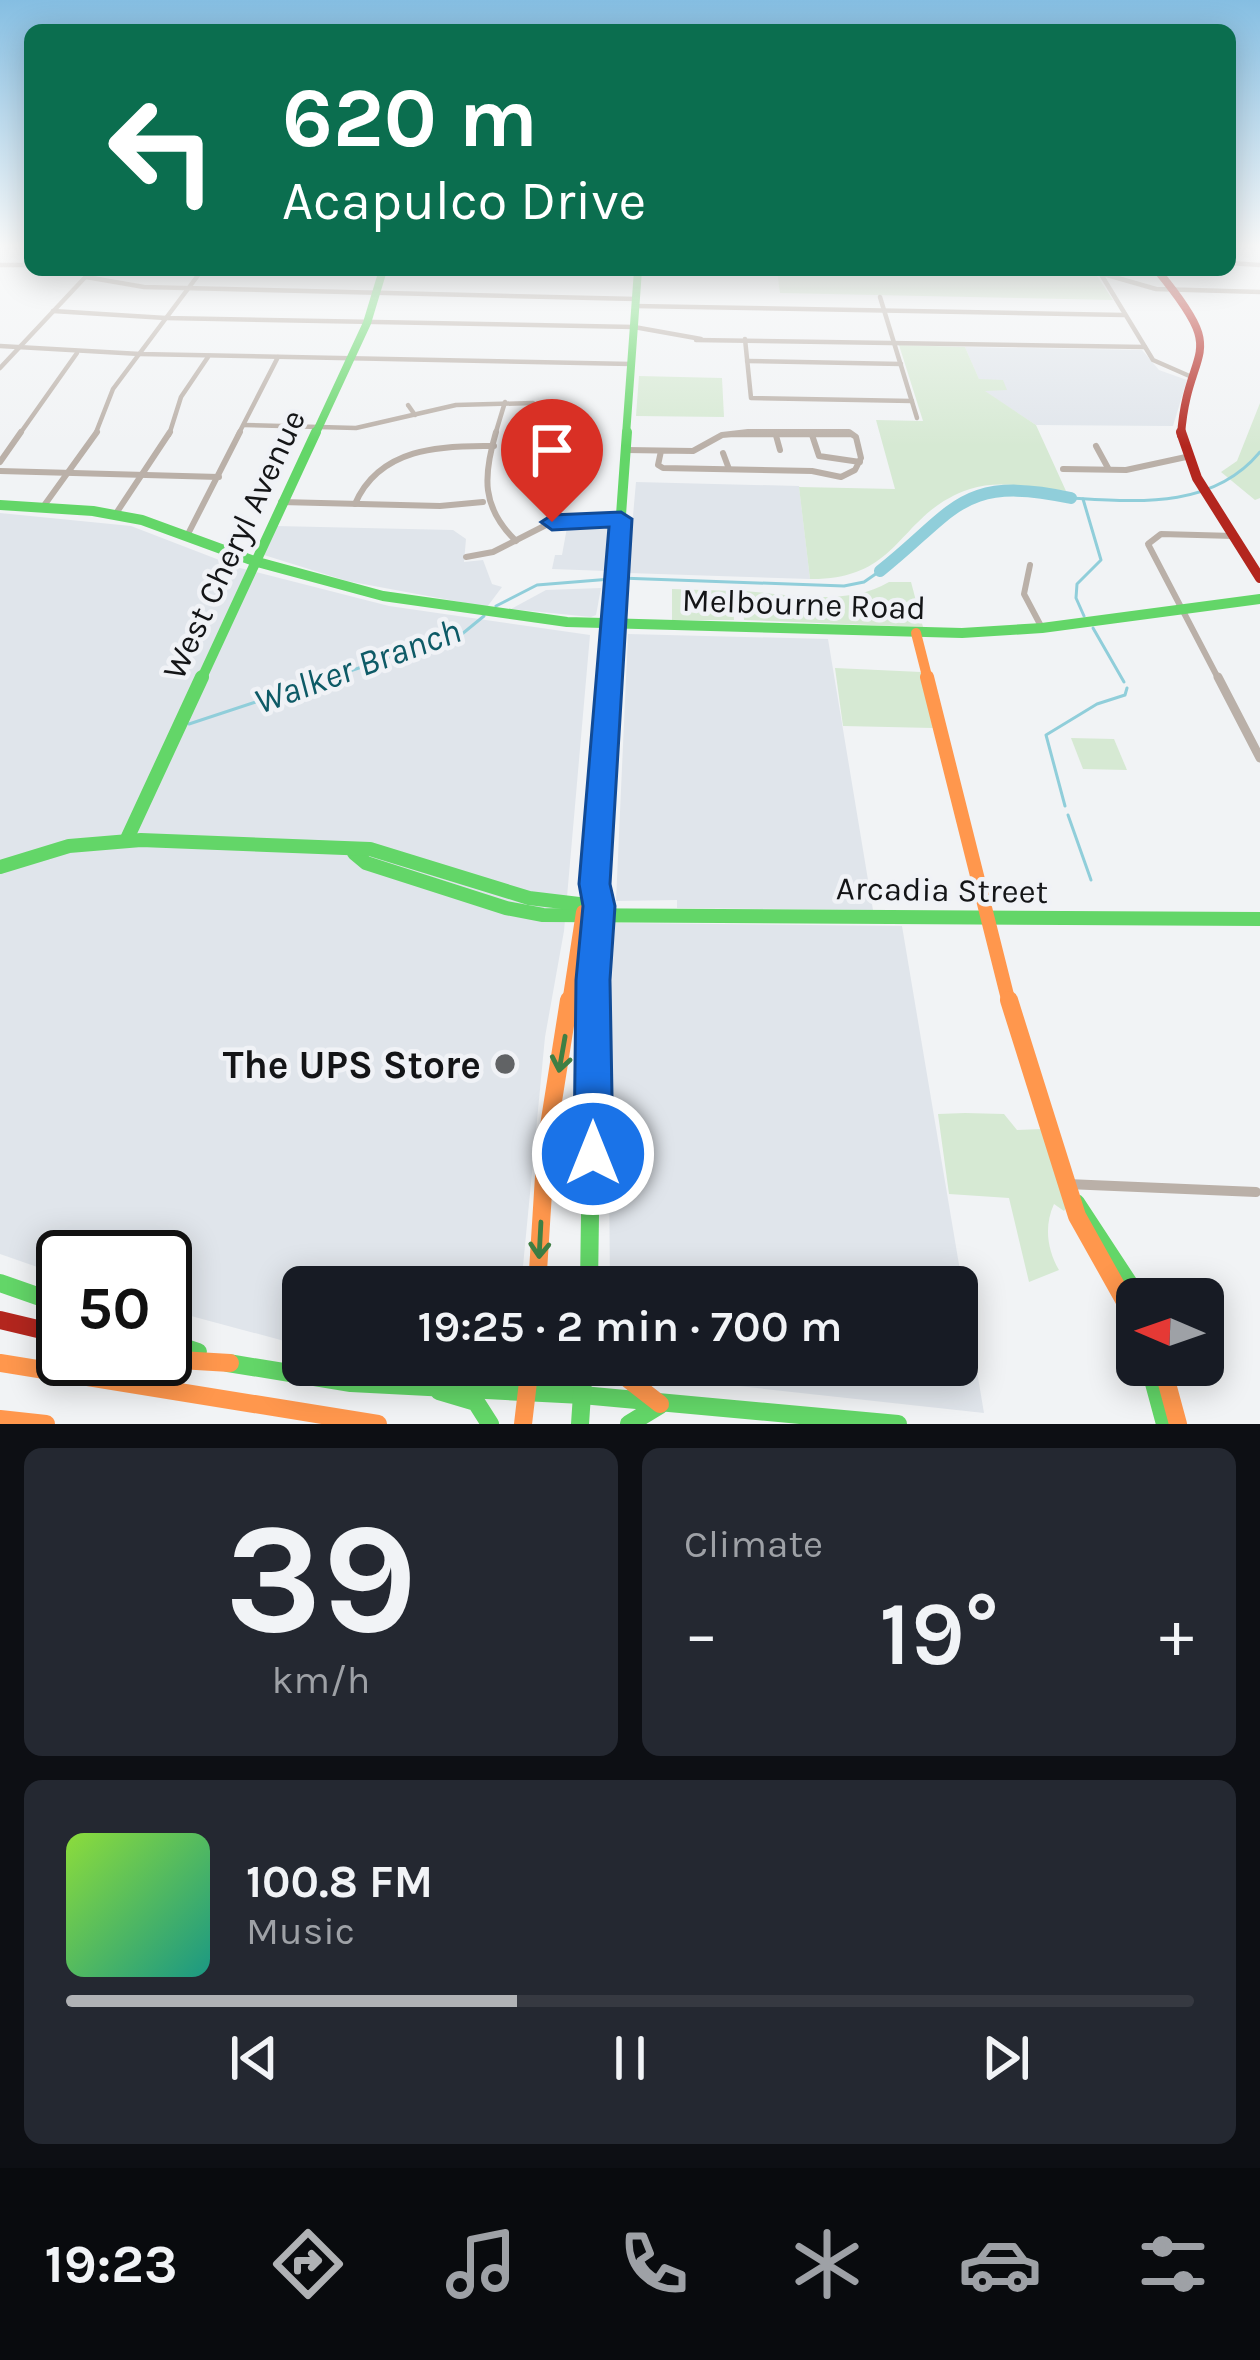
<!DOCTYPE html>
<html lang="en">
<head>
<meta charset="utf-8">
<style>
	body { margin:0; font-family:Karla,sans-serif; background:#242831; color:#f1f3f6; height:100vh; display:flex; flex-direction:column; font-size:45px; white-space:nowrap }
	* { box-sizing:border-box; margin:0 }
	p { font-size:39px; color:#9ea1a6 }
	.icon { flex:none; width:66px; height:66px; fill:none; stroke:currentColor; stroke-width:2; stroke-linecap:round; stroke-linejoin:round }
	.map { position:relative; height:1424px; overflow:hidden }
	.details { display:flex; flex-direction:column; gap:24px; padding:24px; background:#0d0f14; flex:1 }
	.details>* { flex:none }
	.hud { position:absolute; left:24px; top:24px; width:1212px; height:252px; border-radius:18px; box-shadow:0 6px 30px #0003; background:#0b6e4f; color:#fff; overflow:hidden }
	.needle { width:78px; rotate:272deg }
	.controls { position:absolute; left:1116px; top:1278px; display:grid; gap:24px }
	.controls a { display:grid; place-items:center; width:108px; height:108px; border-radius:18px; background:#171b24; box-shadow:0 6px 30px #0003; font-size:60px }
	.speed { position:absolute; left:36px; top:1230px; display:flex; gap:24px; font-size:60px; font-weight:700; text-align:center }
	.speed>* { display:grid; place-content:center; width:156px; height:156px; border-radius:50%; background:#171b24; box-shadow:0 6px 30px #0003; line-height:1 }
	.speed .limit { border:6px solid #111; border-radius:18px; background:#fff; color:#111 }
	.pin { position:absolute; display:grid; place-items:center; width:102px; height:102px; color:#fff; margin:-123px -51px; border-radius:50% 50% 50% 0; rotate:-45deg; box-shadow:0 0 12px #0007 }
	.pin .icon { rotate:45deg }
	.me { position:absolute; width:132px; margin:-66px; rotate:0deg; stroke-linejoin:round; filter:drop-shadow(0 0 9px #0008) }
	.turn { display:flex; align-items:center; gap:42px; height:252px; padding:0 60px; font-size:54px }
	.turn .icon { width:156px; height:156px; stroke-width:2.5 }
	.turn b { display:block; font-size:84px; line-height:102px }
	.big { font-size:90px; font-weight:600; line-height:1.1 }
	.details .widget { flex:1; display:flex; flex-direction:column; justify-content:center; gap:18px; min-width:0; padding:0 42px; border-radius:18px; background:#242831 }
	.details .dial { align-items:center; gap:0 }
	.dial b { font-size:156px; line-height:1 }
	.song { display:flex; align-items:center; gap:36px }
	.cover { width:144px; height:144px; border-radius:18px; background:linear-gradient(135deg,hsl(90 70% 55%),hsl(170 70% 35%)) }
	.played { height:12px; border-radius:6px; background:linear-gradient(90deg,#b0b2b5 40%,#363941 40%) }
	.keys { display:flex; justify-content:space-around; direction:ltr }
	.heat { display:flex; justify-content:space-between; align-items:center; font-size:66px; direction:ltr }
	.details .tiles { flex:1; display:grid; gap:24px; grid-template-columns:1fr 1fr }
	.widget:last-child { grid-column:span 2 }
	.trip { position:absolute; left:282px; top:1266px; width:696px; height:120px; border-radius:18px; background:#171b24; box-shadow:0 6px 30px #0003; font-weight:600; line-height:120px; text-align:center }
	.dock { display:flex; height:192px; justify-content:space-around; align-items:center; background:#090b0e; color:#9ea1a6 }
	.dock .icon { width:84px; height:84px }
	.dock .selected { color:#b0b2b5 }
	.dock b { font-size:54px; color:#f1f3f6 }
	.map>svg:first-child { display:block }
	.built { fill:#e0e5eb }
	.green { fill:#d6e9d3 }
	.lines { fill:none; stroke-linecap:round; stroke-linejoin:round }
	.stream { stroke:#90ceda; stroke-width:3 }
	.river { stroke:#90ceda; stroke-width:12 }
	.street-far3 { stroke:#bab0a8; stroke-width:4.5 }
	.street-far2 { stroke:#bab0a8; stroke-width:6 }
	.street-far1 { stroke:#bab0a8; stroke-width:9 }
	.street { stroke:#bab0a8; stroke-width:10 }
	.fast-far3 { stroke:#63d668; stroke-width:8 }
	.fast-far2 { stroke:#63d668; stroke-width:10 }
	.fast-far1 { stroke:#63d668; stroke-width:14 }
	.fast { stroke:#63d668; stroke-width:18 }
	.slow-far2 { stroke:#ff974d; stroke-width:10 }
	.slow-far1 { stroke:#ff974d; stroke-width:14 }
	.slow { stroke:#ff974d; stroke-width:18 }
	.jam-far2 { stroke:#b3261e; stroke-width:8 }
	.jam-far1 { stroke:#b3261e; stroke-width:10 }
	.jam { stroke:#b3261e; stroke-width:18 }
	.oneway { stroke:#3f7f44 }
	.route { fill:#1a73e8; stroke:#114b97; stroke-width:3 }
	.poi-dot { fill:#616365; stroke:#f0f2f6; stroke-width:4.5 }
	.labels { text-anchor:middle; stroke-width:9; stroke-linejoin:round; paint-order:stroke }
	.street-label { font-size:33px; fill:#141517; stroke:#f0f2f6 }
	.water-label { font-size:36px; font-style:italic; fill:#0d5a66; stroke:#f0f2f6 }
	.near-poi-label { font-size:39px; font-weight:bold; fill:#141517; stroke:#f0f2f6; text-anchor:end }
</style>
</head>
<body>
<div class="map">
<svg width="1260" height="1424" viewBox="0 0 1260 1424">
	<rect width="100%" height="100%" fill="#f1f3f5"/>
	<!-- built -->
	<g class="built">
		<path d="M965,347L1142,350L1159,370L1187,380L1173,426L1036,425L984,391Z"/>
		<path d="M636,482L799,486L810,579L628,573Z"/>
		<path d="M0,513L131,526L240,568L389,606L590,635L564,931L545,1037L521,1287H303V1346L165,1309V1257H63V1276L0,1254Z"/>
		<path d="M610,521L606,571L552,569L555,555H562L568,522Z"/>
		<path d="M276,526L453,530L466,539L464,562L483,560L492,584L502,587L487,607L347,581L264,555Z"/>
		<path d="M601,588L596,615L591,617L511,609L546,590Z"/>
		<path d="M628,634L828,639L873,910L677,908V900L616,901Z"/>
		<path d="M615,923L902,926L984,1413L647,1376L629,1367L957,1365V1287H610L608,1061Z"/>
	</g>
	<!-- green -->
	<g class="green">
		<path d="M777,270H1093L1113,300L780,293Z"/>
		<path d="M899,345L965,347L979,379L1003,380L1007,390L985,391L1036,425L1066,491C1037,488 998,479 970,489C897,513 903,580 810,579L799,487L895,489L876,420L923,421Z"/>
		<path d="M639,376L722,378L724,417L636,416Z"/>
		<path d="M1260,403V498L1255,500L1221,472L1237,461Z"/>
		<path d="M889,582H911L923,627L744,620L742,591C790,594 847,607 889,582Z"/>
		<path d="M672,589L732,591L734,620H672Z"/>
		<path d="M835,668L921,672L933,728L843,726Z"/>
		<path d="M1071,738L1114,739L1127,770L1083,769Z"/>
		<path d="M965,1113L1004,1114L1017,1130L1042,1129L1066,1208L1064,1211L1054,1204C1044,1226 1047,1249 1059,1270L1029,1282L1009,1198L949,1194L938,1114Z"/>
	</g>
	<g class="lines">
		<!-- stream -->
		<g class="stream">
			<path d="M1071,498C1139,502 1213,509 1260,452"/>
			<path d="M1083,499L1101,560L1077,584L1076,598L1084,616"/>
			<path d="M620,578L844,586L864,582L880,571"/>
			<path d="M496,606L537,585L611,579"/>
			<path d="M1093,628L1124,682"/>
			<path d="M189,724L462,634L484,616"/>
			<path d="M1065,806L1046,735L1097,704L1125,695L1127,688"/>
			<path d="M1068,815L1091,880"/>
		</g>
		<!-- river -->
		<path class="river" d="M880,571C956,511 960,474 1071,498"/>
		<!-- street-far3 -->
		<g class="street-far3">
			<path d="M1230,263L1260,265"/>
			<path d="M0,265H30"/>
			<path d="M551,270L638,272"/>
			<path d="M1099,271L1153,360L1194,378"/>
			<path d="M1100,273L1156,289L1260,292"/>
			<path d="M86,277L144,287L636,299"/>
			<path d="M880,297L917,418"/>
			<path d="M635,306L1124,315"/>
			<path d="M53,311L166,318L634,327L701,339"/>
			<path d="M745,339L751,398L912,401"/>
			<path d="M696,340L1145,347"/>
			<path d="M0,346L140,354L631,364"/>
			<path d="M747,361L901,364"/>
			<path d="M0,368L92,270"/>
			<path d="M408,405L415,415"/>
			<path d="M244,425L356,428L456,405L533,403"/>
			<path d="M19,435L77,353"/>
			<path d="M95,435L113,389L202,270"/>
			<path d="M169,435L181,397L208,357"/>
			<path d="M238,435L278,357"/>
			<path d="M495,435L505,402"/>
			<path d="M723,435H853"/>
		</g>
		<!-- street-far2 -->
		<g class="street-far2">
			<path d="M496,432C483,476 481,507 516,541"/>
			<path d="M775,432L780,450"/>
			<path d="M811,432L819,456L860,462"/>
			<path d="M1096,446L1108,468"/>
			<path d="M626,450L693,451L722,435L748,432H849L856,437L861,458L855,470L841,477L812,471L663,468L658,465L661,451"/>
			<path d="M723,453L729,469"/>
			<path d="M0,462L21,432"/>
			<path d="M1063,469L1126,470L1186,457"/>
			<path d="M0,471L219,477"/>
			<path d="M281,502L440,506L483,502"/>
			<path d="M355,504C379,448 440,445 494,446"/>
			<path d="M43,507L97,432"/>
			<path d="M115,515L170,432"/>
			<path d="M188,534L240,432"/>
			<path d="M466,557L493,552L552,522L621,519"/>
			<path d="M1030,565L1024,594L1042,628"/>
			<path d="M1219,680L1148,544L1161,534L1234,536"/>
		</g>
		<!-- street-far1 -->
		<path class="street-far1" d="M1218,677L1260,758"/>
		<!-- street -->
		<path class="street" d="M1067,1184L1256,1192"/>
		<!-- fast-far3 -->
		<g class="fast-far3">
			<path d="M315,435L367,323L383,270"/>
			<path d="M626,435L638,270"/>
		</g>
		<!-- fast-far2 -->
		<g class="fast-far2">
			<path d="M0,505L93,511L142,520L254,561L383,596L567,622L962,633L1042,628L1260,599"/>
			<path d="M201,680L316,432"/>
			<path d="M609,680L627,432"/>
		</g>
		<!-- fast-far1 -->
		<g class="fast-far1">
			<path d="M126,841L202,677"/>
			<path d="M354,853L366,863L506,908L543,915L1260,919"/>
			<path d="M0,867L69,846L141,840L370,849L529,898L604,907"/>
			<path d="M593,1003L599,906L595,883L609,677"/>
		</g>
		<!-- fast -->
		<g class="fast">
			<path d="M1076,1203L1139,1299"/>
			<path d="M0,1283L63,1305"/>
			<path d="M589,1287L593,1000"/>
			<path d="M165,1341L198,1352"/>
			<path d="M228,1363L351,1383L582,1395L898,1424"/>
			<path d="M1149,1365L1165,1424"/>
			<path d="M444,1383L477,1375L492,1365"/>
			<path d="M439,1391L476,1402L490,1424"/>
			<path d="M580,1424L584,1365"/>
			<path d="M629,1424L660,1405"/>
		</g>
		<!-- slow-far2 -->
		<path class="slow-far2" d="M916,633L928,680"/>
		<!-- slow-far1 -->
		<g class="slow-far1">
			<path d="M927,677L1009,1003"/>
			<path d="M569,1003L583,912"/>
		</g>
		<!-- slow -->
		<g class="slow">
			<path d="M1009,1000L1077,1216L1137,1323"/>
			<path d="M554,1116L568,1145L593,1151"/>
			<path d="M537,1287L546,1145L569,1000"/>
			<path d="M163,1359L230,1363"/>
			<path d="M0,1363L378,1424"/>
			<path d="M610,1365L660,1404"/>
			<path d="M1162,1365L1178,1424"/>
			<path d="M0,1419L46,1424"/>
			<path d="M523,1424L530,1365"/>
		</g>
		<!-- jam-far2 -->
		<path class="jam-far2" d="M1157,270C1232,361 1188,341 1181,435"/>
		<!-- jam-far1 -->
		<path class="jam-far1" d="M1181,432L1197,478L1260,578"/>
		<!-- jam -->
		<path class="jam" d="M0,1320L63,1335"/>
	</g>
	<!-- one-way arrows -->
	<defs><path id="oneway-shaft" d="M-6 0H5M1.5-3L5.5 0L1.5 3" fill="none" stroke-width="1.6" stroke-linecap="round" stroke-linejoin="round" transform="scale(3)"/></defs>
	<g class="oneway">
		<use href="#oneway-shaft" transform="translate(562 1054) rotate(100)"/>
		<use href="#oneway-shaft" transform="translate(540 1240) rotate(93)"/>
	</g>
	<!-- sky -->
	<linearGradient id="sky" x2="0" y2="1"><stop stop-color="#85bee2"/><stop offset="0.55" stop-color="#f9fafa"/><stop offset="1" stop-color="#f9fafa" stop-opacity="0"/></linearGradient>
	<rect width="1260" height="446" fill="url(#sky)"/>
	<!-- route -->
	<path class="route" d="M621,512L632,519L610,884L615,906L610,980L613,1154L607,1168L593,1174L580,1168L574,1154L576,980L583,906L579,884L609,527L552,530L541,522L552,515Z"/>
	<!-- markers -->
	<circle class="poi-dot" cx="505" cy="1064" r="12"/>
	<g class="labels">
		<!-- street labels -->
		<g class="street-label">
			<text transform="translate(233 544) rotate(-65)" y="12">West Cheryl Avenue</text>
			<text transform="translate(804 603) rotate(2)" y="12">Melbourne Road</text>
			<text transform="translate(942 889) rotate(1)" y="12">Arcadia Street</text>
		</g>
		<!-- water labels -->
		<g class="water-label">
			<text transform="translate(357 665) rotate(-20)" y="13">Walker Branch</text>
		</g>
		<!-- near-poi labels -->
		<g class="near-poi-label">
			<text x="481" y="1078">The UPS Store</text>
		</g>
	</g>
</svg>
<div class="controls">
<a><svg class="needle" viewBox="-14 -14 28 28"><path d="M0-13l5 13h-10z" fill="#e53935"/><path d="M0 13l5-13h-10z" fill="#9ea1a6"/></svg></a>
</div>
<div class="speed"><div class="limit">50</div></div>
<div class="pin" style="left:552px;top:522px;background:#d93025"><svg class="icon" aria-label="arrive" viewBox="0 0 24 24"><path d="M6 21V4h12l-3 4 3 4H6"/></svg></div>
<svg class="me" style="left:593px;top:1154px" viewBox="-20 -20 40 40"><circle r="17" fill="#1a73e8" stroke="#fff" stroke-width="3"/><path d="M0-11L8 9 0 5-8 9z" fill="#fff"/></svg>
<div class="trip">19:25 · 2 min · 700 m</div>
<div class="hud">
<div class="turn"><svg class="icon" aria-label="left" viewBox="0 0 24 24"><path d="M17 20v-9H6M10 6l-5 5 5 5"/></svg><div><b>620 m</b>Acapulco Drive</div></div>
</div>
</div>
<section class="details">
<div class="tiles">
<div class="widget dial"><b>39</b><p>km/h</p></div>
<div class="widget"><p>Climate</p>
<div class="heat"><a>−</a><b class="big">19°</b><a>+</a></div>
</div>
<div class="widget">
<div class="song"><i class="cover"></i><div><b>100.8 FM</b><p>Music</p></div></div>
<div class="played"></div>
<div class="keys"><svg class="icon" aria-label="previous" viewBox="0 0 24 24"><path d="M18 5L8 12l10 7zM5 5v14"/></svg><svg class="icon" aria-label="pause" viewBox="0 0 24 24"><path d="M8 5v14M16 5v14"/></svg><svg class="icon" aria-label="next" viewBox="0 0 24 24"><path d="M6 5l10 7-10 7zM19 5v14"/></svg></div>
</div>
</div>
</section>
<nav class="dock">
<b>19:23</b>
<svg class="icon selected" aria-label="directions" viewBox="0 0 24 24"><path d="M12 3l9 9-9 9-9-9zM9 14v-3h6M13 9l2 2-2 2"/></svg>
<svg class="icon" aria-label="music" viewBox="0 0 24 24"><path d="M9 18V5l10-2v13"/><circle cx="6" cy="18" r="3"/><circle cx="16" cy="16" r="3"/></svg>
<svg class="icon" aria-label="phone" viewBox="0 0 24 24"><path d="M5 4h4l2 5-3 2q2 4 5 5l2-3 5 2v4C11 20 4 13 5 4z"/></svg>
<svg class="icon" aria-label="climate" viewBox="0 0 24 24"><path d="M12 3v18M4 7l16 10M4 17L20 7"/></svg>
<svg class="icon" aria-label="car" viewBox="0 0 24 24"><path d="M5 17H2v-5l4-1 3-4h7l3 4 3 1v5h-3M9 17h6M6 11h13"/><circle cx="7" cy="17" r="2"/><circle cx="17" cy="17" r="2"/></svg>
<svg class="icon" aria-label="filters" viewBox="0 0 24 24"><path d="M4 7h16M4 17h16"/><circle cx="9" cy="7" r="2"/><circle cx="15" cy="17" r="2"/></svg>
</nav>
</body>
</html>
